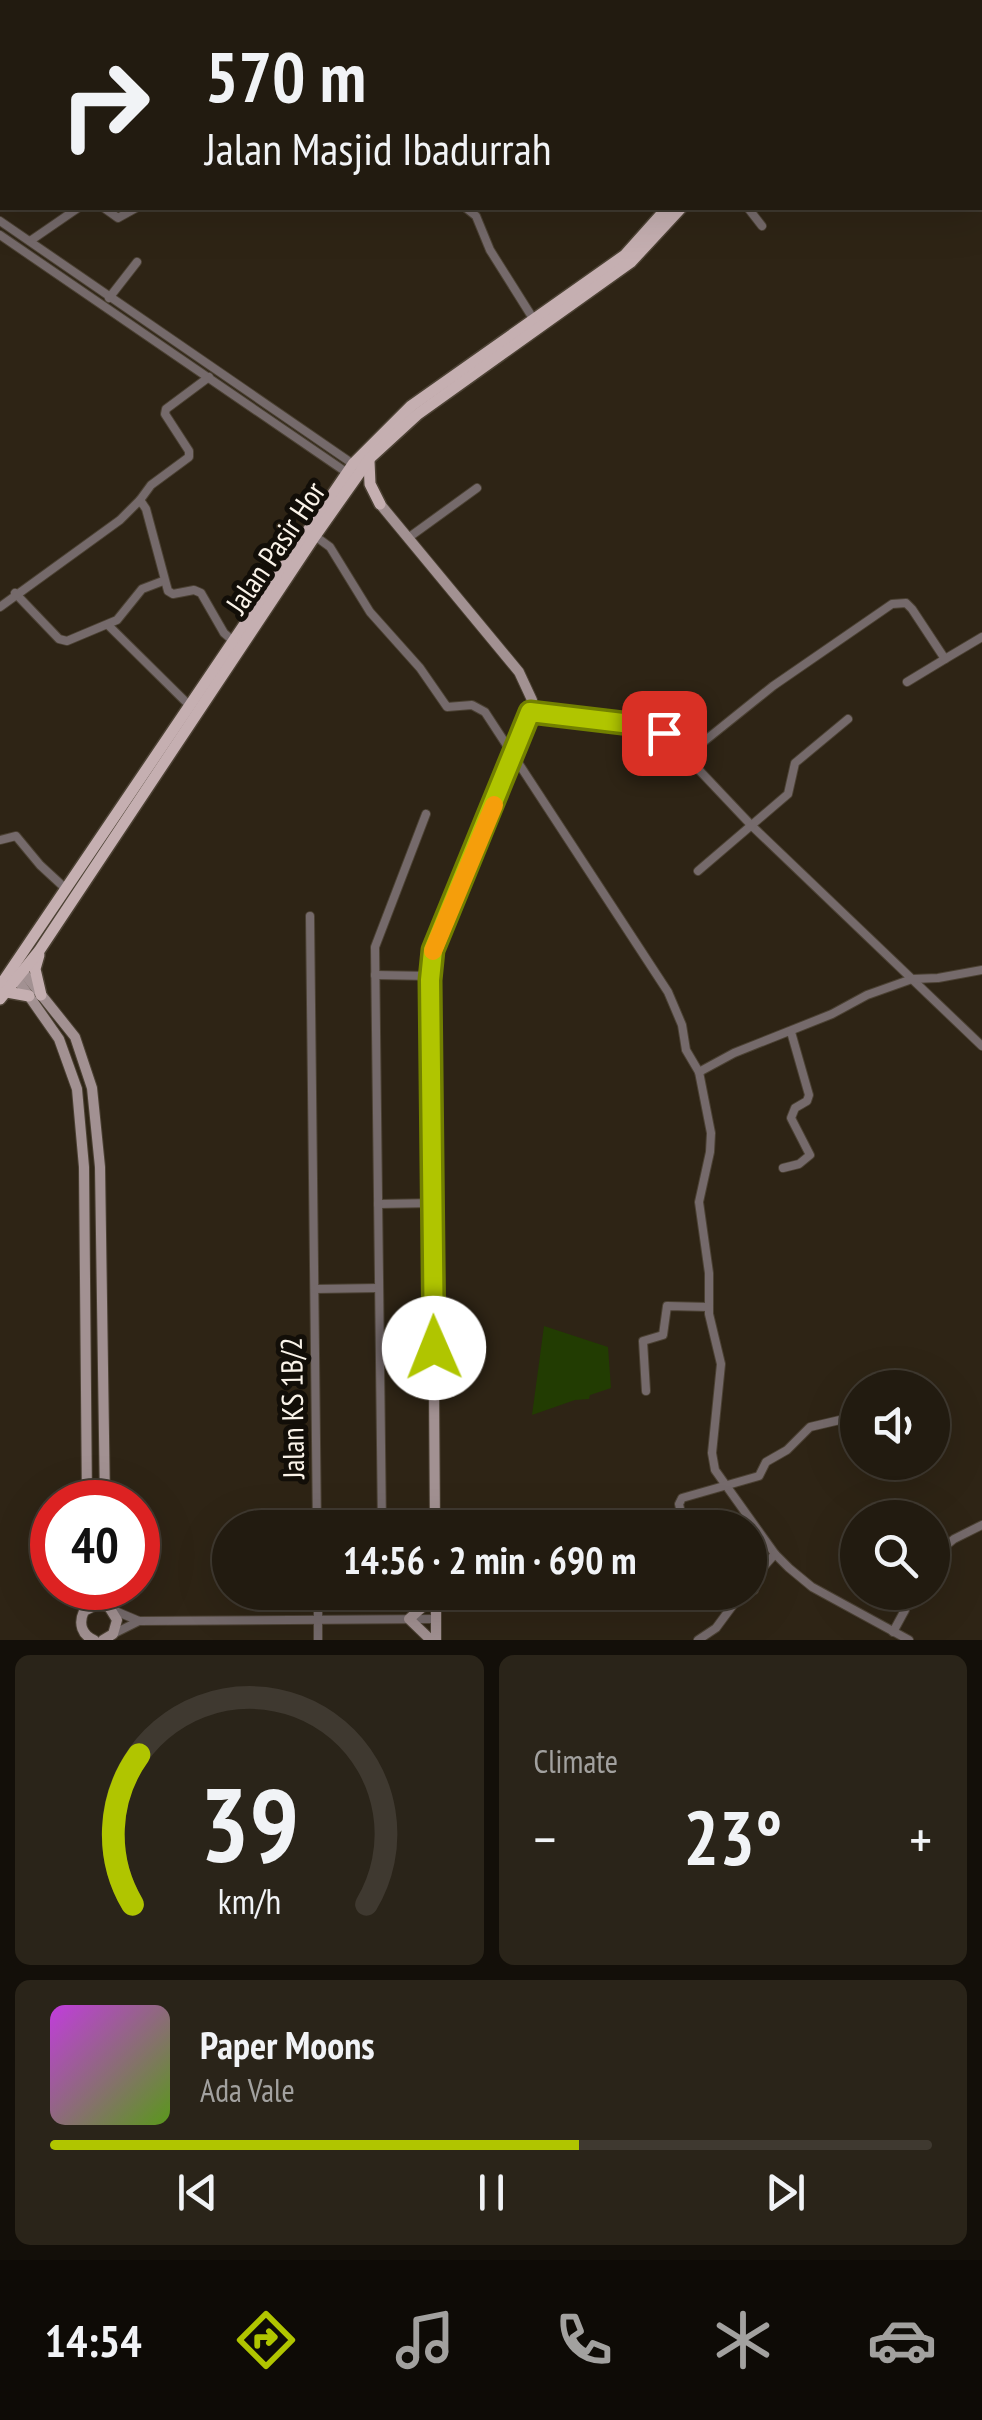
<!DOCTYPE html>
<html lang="en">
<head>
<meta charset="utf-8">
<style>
	body { margin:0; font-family:"PT Sans Narrow",sans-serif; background:#2a2419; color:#f1f3f6; height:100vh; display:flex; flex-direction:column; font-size:38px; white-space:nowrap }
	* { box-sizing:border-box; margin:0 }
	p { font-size:32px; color:#a2a19f }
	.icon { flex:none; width:55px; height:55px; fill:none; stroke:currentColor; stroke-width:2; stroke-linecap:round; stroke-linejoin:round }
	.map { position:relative; height:1640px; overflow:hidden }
	.drawer { display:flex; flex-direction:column; gap:15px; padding:15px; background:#130f09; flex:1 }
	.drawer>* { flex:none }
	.guide { position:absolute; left:0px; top:0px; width:982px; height:210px; box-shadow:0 10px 40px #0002,0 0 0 2px #3f3930; background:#221b10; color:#f1f3f6; overflow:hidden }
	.tools { position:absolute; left:840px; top:1370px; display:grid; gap:20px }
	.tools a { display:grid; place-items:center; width:110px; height:110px; border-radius:50%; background:#221b10; box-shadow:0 10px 40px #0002,0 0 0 2px #3f3930; font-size:50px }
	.speed { position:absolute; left:30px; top:1480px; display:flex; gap:20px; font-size:50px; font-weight:700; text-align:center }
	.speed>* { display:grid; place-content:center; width:130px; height:130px; border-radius:50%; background:#221b10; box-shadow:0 10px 40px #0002,0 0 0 2px #3f3930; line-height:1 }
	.speed .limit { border:15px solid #d22; background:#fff; color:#111 }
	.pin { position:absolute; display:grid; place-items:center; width:85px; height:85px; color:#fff; margin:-42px; border-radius:20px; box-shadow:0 5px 15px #0006 }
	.me { position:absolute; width:110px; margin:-55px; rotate:359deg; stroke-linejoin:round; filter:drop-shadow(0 0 8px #0008) }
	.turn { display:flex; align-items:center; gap:35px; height:210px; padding:0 40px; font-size:45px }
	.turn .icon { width:130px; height:130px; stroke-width:2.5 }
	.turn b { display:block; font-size:70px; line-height:85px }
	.big { font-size:75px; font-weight:700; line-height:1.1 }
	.drawer .tile { flex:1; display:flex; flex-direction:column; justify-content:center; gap:15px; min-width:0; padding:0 35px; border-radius:15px; background:#2a2419 }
	.drawer .dial { align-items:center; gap:0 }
	.dial svg { height:260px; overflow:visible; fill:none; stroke:#3f3930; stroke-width:7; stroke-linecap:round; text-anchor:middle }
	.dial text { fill:#f1f3f6; stroke:none }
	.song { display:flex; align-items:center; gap:30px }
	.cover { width:120px; height:120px; border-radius:15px; background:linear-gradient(135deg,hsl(290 70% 55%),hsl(90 70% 35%)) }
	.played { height:10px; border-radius:5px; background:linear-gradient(90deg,#b0c500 60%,#3f3930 60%) }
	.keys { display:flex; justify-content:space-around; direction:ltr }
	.heat { display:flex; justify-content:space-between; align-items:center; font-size:55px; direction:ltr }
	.drawer .tiles { flex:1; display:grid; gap:15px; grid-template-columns:1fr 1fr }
	.tile:last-child { grid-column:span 2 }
	.trip { position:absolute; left:212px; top:1510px; width:555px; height:100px; border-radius:50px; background:#221b10; box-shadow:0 10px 40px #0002,0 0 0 2px #3f3930; font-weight:700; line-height:100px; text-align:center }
	.menu { display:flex; height:160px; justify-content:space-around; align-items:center; background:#0e0b06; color:#a2a19f }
	.menu .icon { width:70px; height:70px }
	.menu .selected { color:#b0c500 }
	.menu b { font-size:45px; color:#f1f3f6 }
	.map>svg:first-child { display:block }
	.green { fill:#223c02 }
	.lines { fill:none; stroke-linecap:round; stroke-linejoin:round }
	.street-casing { stroke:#4b4133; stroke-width:10 }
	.secondary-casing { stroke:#4b4133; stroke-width:12 }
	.primary-casing { stroke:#4b4133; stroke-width:14 }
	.street { stroke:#756a6b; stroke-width:8 }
	.secondary { stroke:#a29192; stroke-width:10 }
	.primary { stroke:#c5afb1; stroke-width:11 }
	.route-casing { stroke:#728000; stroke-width:25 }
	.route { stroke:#b0c500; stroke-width:18 }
	.slow { stroke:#f59e0b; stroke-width:18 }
	.labels { text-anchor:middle; stroke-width:10; stroke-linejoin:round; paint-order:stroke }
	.street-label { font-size:30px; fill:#faf3e9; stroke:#120e08 }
</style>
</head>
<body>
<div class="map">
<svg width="982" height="1640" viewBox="0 0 982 1640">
	<rect width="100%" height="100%" fill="#2e2415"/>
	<!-- green -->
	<path class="green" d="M544,1326L608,1347L611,1388L590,1395L589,1399L575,1400L532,1415Z"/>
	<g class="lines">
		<defs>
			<g id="street">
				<path d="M621,0L623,2"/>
				<path d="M0,90L2,88"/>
				<path d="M104,208L118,218L136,208"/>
				<path d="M466,208L476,216L490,250L534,320"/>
				<path d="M748,208L762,226"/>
				<path d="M0,221L353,464"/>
				<path d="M0,235L346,472"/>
				<path d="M30,241L78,208"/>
				<path d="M109,298L137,262"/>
				<path d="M140,500L151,485L189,457V451L165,414L166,409L209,377"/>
				<path d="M315,536L330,547L370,612L420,668L447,707L472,705L485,712L668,992L682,1025L686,1050L699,1072L711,1133L710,1152L699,1202L709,1273V1314L721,1364L712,1453L715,1470L775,1554L789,1568L812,1587L909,1640"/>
				<path d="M408,538L477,488"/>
				<path d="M15,593L59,639L67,641L117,620L142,589L163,581"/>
				<path d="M0,607L120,520L140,500L146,509L168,591L173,594L194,590L201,593L224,633L232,640"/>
				<path d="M108,625L188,704"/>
				<path d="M907,682L945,659"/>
				<path d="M531,712L648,726L664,733L752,826L982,1046"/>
				<path d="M687,755L773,686L892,604L906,603L912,609L945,659L982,637"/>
				<path d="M0,840L16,836L40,865L66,889"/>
				<path d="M698,871L788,794L795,763L848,719"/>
				<path d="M310,916L317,1528"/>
				<path d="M375,975L431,976"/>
				<path d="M699,1072L734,1053L832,1014L867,995L912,979L938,978L982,970"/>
				<path d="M783,1168L799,1164L810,1155L791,1118L795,1108L807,1101L809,1095L791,1032"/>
				<path d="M378,1204L433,1203"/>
				<path d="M315,1289L378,1288"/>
				<path d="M646,1391L643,1341L663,1335L667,1306L709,1307"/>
				<path d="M382,1528L375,947L426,814"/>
				<path d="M678,1528L683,1522L679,1504L682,1498L759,1476L766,1462L787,1450L810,1427L844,1419L858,1411"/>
				<path d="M932,1557L954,1539L982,1525"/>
				<path d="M318,1595V1640"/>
				<path d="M318,1597L368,1598L380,1592"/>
				<path d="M113,1610L139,1621L436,1619"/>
				<path d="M893,1632L905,1610L909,1592"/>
				<path d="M113,1634L139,1621"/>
				<path d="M698,1640L716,1628L736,1601L754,1590L758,1573L775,1554"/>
			</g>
			<g id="secondary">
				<path d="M851,0L853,2"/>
				<path d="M980,154L982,156"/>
				<path d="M380,504L519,672L532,700L526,729L433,950L431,965L435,1528"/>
				<path d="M23,972L75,1037L92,1088L100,1167L105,1502"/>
				<path d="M17,979L59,1039L77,1089L84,1167L87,1502"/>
				<path d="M107,1588L109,1607"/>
				<path d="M436,1593V1640"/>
				<path d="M84,1610L88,1588"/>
				<path d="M94,1640C82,1635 78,1624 84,1611L98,1604L109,1607L117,1620L113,1634L103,1640"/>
				<path d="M431,1640L409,1619L436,1595"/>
			</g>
			<g id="primary">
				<path d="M835,0L836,2"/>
				<path d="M875,2L878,0"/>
				<path d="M890,2L892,0"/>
				<path d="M369,461L370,484L380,504"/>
				<path d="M39,955L35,969L41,995"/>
				<path d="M0,986L353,464L411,406L625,255L667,208"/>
				<path d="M7,992L29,996"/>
				<path d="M0,999L39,951L315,536L370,458L418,414L631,262L681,208"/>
			</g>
		</defs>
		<!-- street casing -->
		<use href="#street" class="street-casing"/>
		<!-- secondary casing -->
		<use href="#secondary" class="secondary-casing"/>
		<!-- primary casing -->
		<use href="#primary" class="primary-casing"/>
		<!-- street -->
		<use href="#street" class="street"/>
		<!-- secondary -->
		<use href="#secondary" class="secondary"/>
		<!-- primary -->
		<use href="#primary" class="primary"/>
	</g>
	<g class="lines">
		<defs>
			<path id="route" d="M434,1348L430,980L433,950L530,712L648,726L664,733"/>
		</defs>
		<!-- route casing -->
		<use href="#route" class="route-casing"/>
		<!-- route -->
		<use href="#route" class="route"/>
		<!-- slow -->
		<path class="slow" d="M433,951L494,805"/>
	</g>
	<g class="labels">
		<!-- street labels -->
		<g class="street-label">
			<text transform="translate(276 548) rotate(-56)" y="10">Jalan Pasir Hor</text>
			<text transform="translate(293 1408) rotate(-91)" y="10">Jalan KS 1B/2</text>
		</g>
	</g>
</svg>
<div class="tools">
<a><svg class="icon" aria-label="sound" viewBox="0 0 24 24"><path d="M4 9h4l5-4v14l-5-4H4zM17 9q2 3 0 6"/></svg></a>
<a><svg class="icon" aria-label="search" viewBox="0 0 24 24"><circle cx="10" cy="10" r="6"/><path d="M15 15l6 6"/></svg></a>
</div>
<div class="speed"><div class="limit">40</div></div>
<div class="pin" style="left:664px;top:733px;background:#d93025"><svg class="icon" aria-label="arrive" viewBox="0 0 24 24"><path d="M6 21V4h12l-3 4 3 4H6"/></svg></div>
<svg class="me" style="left:434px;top:1348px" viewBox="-20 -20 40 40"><circle r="19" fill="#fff"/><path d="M0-13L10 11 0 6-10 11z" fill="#b0c500"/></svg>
<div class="trip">14:56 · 2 min · 690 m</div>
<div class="guide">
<div class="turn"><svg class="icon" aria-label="right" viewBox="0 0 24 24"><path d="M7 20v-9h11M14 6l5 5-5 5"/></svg><div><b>570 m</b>Jalan Masjid Ibadurrah</div></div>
</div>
</div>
<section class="drawer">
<div class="tiles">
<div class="tile dial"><svg viewBox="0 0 100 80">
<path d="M14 69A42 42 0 1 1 86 69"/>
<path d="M14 69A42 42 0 0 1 16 23" stroke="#b0c500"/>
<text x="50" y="56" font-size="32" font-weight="700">39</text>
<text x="50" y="72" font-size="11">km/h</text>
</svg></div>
<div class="tile"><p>Climate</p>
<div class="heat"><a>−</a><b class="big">23°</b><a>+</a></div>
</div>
<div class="tile">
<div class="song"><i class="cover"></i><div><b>Paper Moons</b><p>Ada Vale</p></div></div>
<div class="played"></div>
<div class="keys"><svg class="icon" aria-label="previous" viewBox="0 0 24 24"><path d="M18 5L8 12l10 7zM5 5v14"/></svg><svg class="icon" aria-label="pause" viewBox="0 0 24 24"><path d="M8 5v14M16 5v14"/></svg><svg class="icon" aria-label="next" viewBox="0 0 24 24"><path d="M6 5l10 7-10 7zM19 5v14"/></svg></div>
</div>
</div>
</section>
<nav class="menu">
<b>14:54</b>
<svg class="icon selected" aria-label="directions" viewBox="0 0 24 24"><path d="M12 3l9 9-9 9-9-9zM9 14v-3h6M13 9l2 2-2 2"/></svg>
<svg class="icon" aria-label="music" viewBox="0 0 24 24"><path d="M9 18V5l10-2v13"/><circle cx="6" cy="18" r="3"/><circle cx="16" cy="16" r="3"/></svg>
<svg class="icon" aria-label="phone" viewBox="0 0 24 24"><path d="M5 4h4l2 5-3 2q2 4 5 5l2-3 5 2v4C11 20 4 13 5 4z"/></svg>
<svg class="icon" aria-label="climate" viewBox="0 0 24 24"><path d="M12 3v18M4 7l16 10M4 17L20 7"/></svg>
<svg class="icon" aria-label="car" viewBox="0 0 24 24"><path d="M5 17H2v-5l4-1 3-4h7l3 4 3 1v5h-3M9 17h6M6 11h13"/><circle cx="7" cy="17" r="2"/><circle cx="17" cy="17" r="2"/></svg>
</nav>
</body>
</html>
